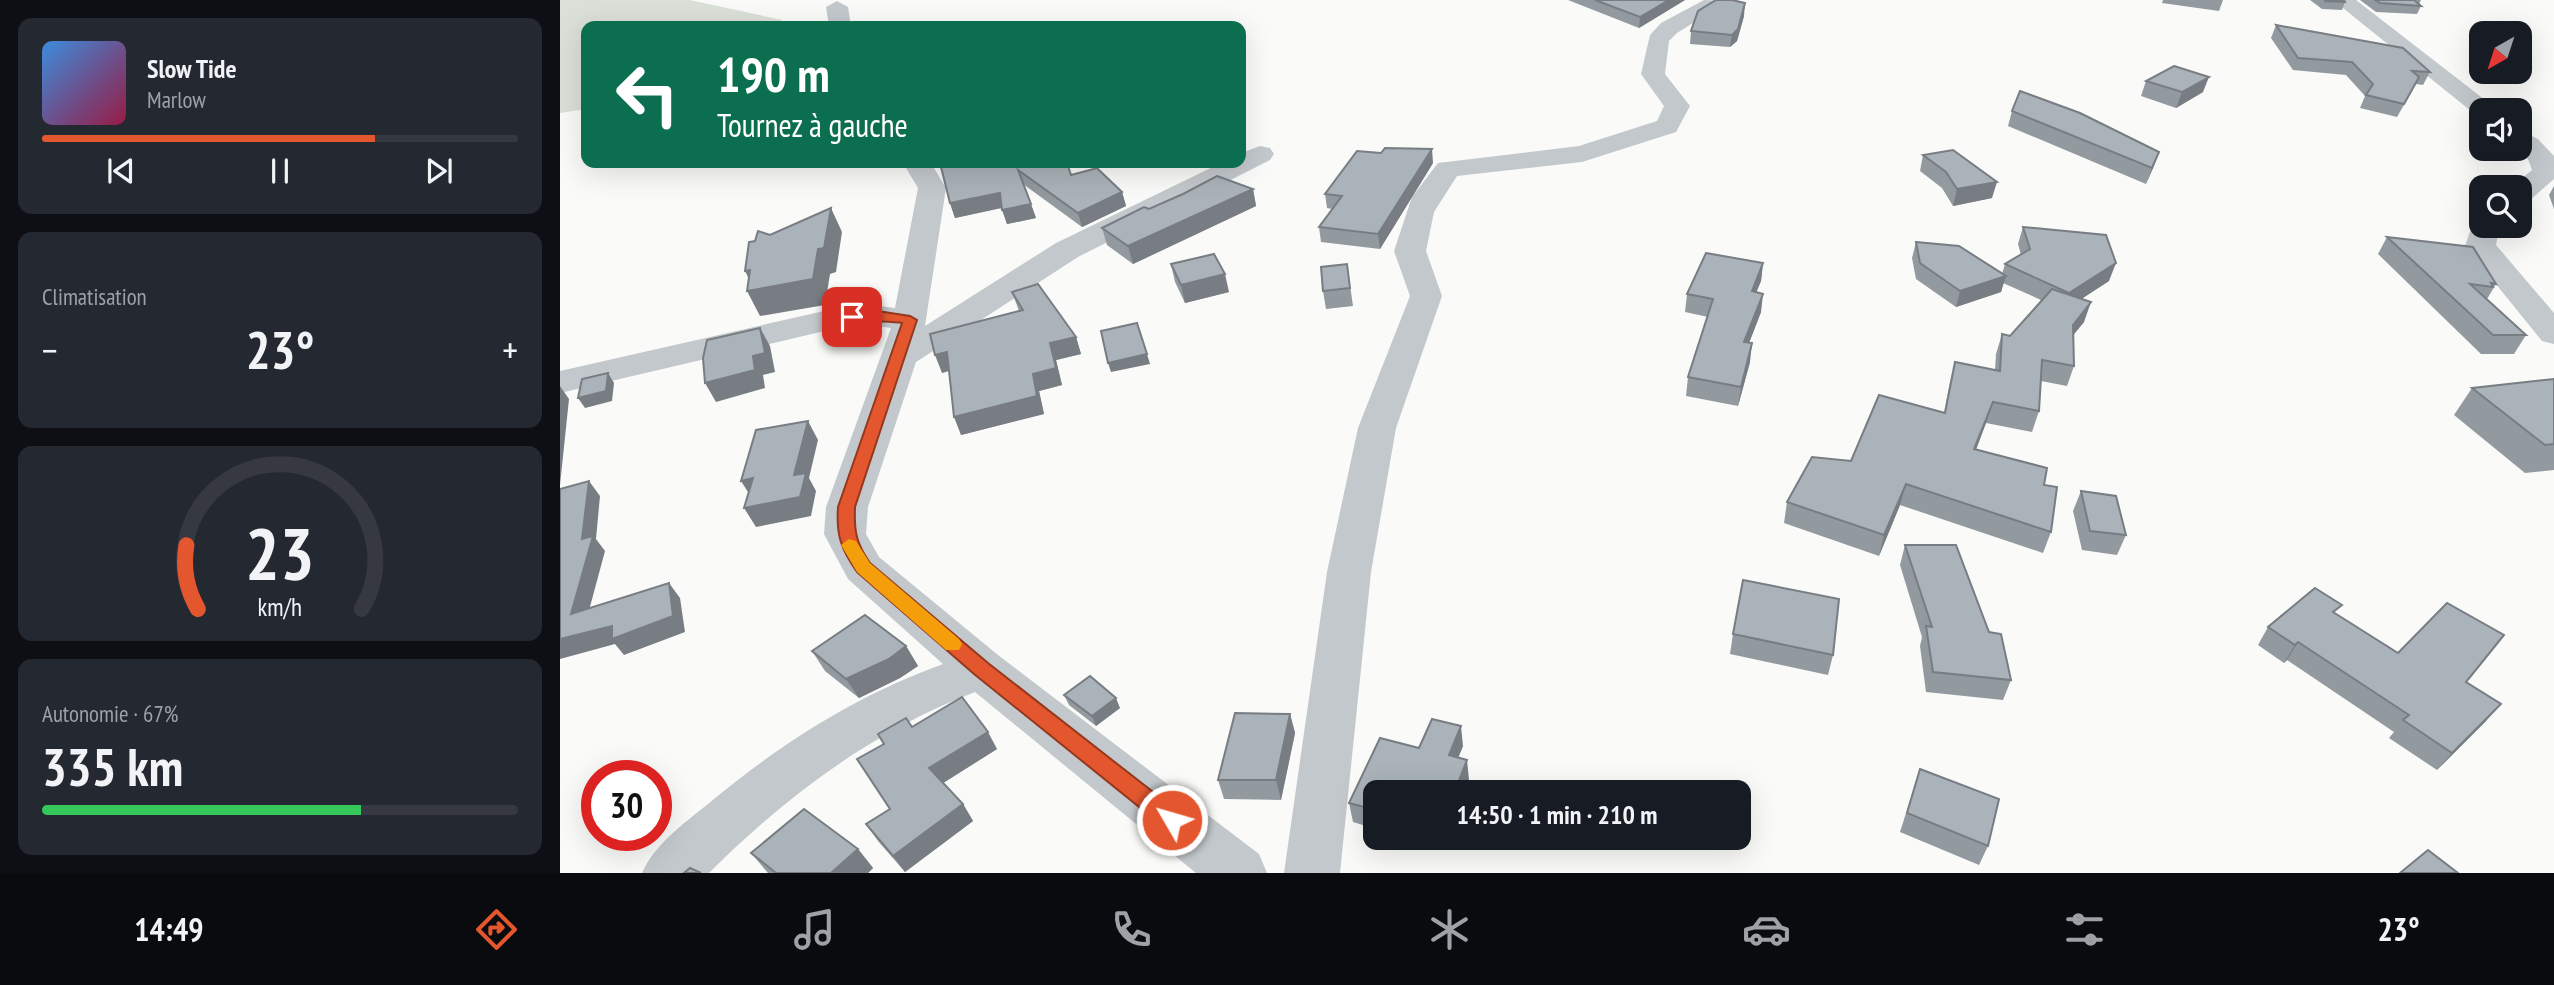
<!DOCTYPE html>
<html lang="fr">
<head>
<meta charset="utf-8">
<style>
	body { margin:0; font-family:"PT Sans Narrow",sans-serif; background:#242831; color:#f1f3f6; height:100vh; display:flex; flex-direction:column; font-size:26px; white-space:nowrap }
	* { box-sizing:border-box; margin:0 }
	p { font-size:23px; color:#9ea1a6 }
	.icon { flex:none; width:38px; height:38px; fill:none; stroke:currentColor; stroke-width:2; stroke-linecap:round; stroke-linejoin:round }
	.map { position:relative; flex:1; overflow:hidden }
	.details { display:flex; flex-direction:column; gap:18px; padding:18px; background:#0d0f14; width:560px }
	.details>* { flex:none }
	.top-card { position:absolute; left:21px; top:21px; width:665px; height:147px; border-radius:14px; box-shadow:0 7px 28px #0002; background:#0b6e4f; color:#fff; overflow:hidden }
	.needle { width:46px; rotate:219deg }
	.fabs { position:absolute; left:1909px; top:21px; display:grid; gap:14px }
	.fabs a { display:grid; place-items:center; width:63px; height:63px; border-radius:14px; background:#171b24; box-shadow:0 7px 28px #0002; font-size:35px }
	.speed { position:absolute; left:21px; top:760px; display:flex; gap:14px; font-size:35px; font-weight:700; text-align:center }
	.speed>* { display:grid; place-content:center; width:91px; height:91px; border-radius:50%; background:#171b24; box-shadow:0 7px 28px #0002; line-height:1 }
	.speed .limit { border:10px solid #d22; background:#fff; color:#111 }
	.pin { position:absolute; display:grid; place-items:center; width:60px; height:60px; color:#fff; margin:-30px; border-radius:14px; box-shadow:0 4px 10px #0006 }
	.me { position:absolute; width:77px; margin:-38px; rotate:308deg; stroke-linejoin:round; filter:drop-shadow(0 0 5px #0008) }
	.turn { display:flex; align-items:center; gap:24px; height:147px; padding:0 21px; font-size:32px }
	.turn .icon { width:91px; height:91px; stroke-width:2.5 }
	.turn b { display:block; font-size:49px; line-height:60px }
	.big { font-size:52px; font-weight:600; line-height:1.1 }
	.details .tile { flex:1; display:flex; flex-direction:column; justify-content:center; gap:10px; min-width:0; padding:0 24px; border-radius:14px; background:#242831 }
	.details .dial { align-items:center; gap:0 }
	.dial svg { height:182px; overflow:visible; fill:none; stroke:#363941; stroke-width:7; stroke-linecap:round; text-anchor:middle }
	.dial text { fill:#f1f3f6; stroke:none }
	.song { display:flex; align-items:center; gap:21px }
	.cover { width:84px; height:84px; border-radius:10px; background:linear-gradient(135deg,hsl(210 70% 55%),hsl(340 70% 35%)) }
	.played { height:7px; border-radius:4px; background:linear-gradient(90deg,#e4572e 70%,#363941 70%) }
	.keys { display:flex; justify-content:space-around; direction:ltr }
	.heat { display:flex; justify-content:space-between; align-items:center; font-size:38px; direction:ltr }
	.charge { height:10px; border-radius:5px; background:linear-gradient(90deg,#34c759 67%,#363941 0) }
	.trip { position:absolute; left:803px; top:780px; width:388px; height:70px; border-radius:14px; background:#171b24; box-shadow:0 7px 28px #0002; font-weight:600; line-height:70px; text-align:center }
	.dock { display:flex; height:112px; justify-content:space-around; align-items:center; background:#090b0e; color:#9ea1a6 }
	.dock .icon { width:49px; height:49px }
	.dock .on { color:#e4572e }
	.dock b { font-size:32px; color:#f1f3f6 }
	main { display:flex; flex:1; min-height:0 }
	.map>svg:first-child { display:block }
	.green { fill:#dadfd7 }
	.lines { fill:none; stroke-linecap:round; stroke-linejoin:round }
	.minor { fill:#c3c8cc; fill-rule:evenodd }
	.wall { fill:#929a9f }
	.shaded-wall { fill:#777d82 }
	.building { fill:#aab3b9; stroke:#777d82; stroke-width:2 }
	.route { fill:#e4572e; stroke:#94391e; stroke-width:2 }
	.slow { fill:#f59e0b }
</style>
</head>
<body>
<main>
<section class="details">
<div class="tile">
<div class="song"><i class="cover"></i><div><b>Slow Tide</b><p>Marlow</p></div></div>
<div class="played"></div>
<div class="keys"><svg class="icon" aria-label="previous" viewBox="0 0 24 24"><path d="M18 5L8 12l10 7zM5 5v14"/></svg><svg class="icon" aria-label="pause" viewBox="0 0 24 24"><path d="M8 5v14M16 5v14"/></svg><svg class="icon" aria-label="next" viewBox="0 0 24 24"><path d="M6 5l10 7-10 7zM19 5v14"/></svg></div>
</div>
<div class="tile"><p>Climatisation</p>
<div class="heat"><a>−</a><b class="big">23°</b><a>+</a></div>
</div>
<div class="tile dial"><svg viewBox="0 0 100 80">
<path d="M14 69A42 42 0 1 1 86 69"/>
<path d="M14 69A42 42 0 0 1 9 41" stroke="#e4572e"/>
<text x="50" y="56" font-size="32" font-weight="700">23</text>
<text x="50" y="72" font-size="11">km/h</text>
</svg></div>
<div class="tile"><p>Autonomie · 67%</p><b class="big">335 km</b><div class="charge"></div></div>
</section>
<div class="map">
<svg width="1994" height="873" viewBox="0 0 1994 873">
	<rect width="100%" height="100%" fill="#fafaf8"/>
	<!-- green -->
	<path class="green" d="M0,0H130L222,20L215,26H26V109L0,113Z"/>
	<g class="lines">
		<!-- minor -->
		<g class="minor">
			<path d="M1144,0L1168,1L1117,33L1109,41L1105,74L1130,106L1116,132L1022,162L897,176L874,212L866,251L882,296L836,428L811,572L780,873H724L767,572L798,428L850,296L834,251L852,197L878,163L1019,146L1097,121L1104,106L1081,74L1090,35L1101,23Z"/>
			<path d="M1773,0H1796L1938,110H1922V117L1916,115Z"/>
			<path d="M277,1L288,7L291,26H269L266,7Z"/>
			<path d="M1960,130L1978,139L1994,156V179L1970,200L1960,203V187H1951L1972,170L1968,159L1957,149H1960Z"/>
			<path d="M700,146L710,148L714,154L710,160L518,257L356,362L308,507L306,534L319,557L438,655L699,854L707,873H636L415,692C313,731 226,796 149,873H82C95,844 123,824 148,804C220,744 295,696 383,664L288,579L264,534L266,507L331,328L311,325L273,329L0,393V371L273,309L311,305L335,308L358,188L343,163H371L386,188L365,326L496,243L661,163H681V153Z"/>
			<path d="M1922,218V226H1940L1936,245L1994,313V344L1982,341L1905,246L1914,220Z"/>
		</g>
	</g>
	<!-- wall -->
	<g class="wall">
		<path d="M1008,0H1125L1079,28Z"/>
		<path d="M1603,0H1663L1659,11L1602,3Z"/>
		<path d="M1750,0H1784L1785,2L1782,10L1762,9Z"/>
		<path d="M1800,0H1861L1859,4L1861,6L1857,14L1816,12Z"/>
		<path d="M1184,16L1177,41L1170,47L1130,44L1131,31Z"/>
		<path d="M1716,25L1870,72L1863,85L1856,84L1837,117L1800,108L1805,96L1786,75L1733,70L1711,38Z"/>
		<path d="M1586,81L1643,92L1616,108L1581,96Z"/>
		<path d="M1452,111L1593,168L1586,184L1448,126Z"/>
		<path d="M1363,155L1432,198L1393,206L1382,188L1360,171Z"/>
		<path d="M377,163H455L457,166L511,175L562,192L566,206L522,227L463,184L476,218L447,224L442,208L395,218L390,203L382,171Z"/>
		<path d="M873,163L820,249L761,242L759,227L772,209L767,208L765,194Z"/>
		<path d="M1994,186V209L1989,195Z"/>
		<path d="M693,189L696,206L573,264L547,245L542,228L589,209Z"/>
		<path d="M1463,227L1549,281L1521,299L1524,322L1513,335L1514,366L1507,386L1481,381L1479,411L1472,432L1426,423L1416,450L1484,485L1491,532L1483,553L1340,505L1319,556L1224,523L1227,502L1291,461L1384,413L1390,382L1395,362L1435,370L1436,354L1442,334L1450,336L1481,300L1443,283L1441,292L1396,307L1356,279L1352,258L1356,242L1442,274L1445,264L1461,255L1458,244Z"/>
		<path d="M1827,237L1936,284L1927,299L1966,335L1954,354H1921L1818,254Z"/>
		<path d="M1203,263L1201,281L1196,292L1201,312L1189,343L1190,362L1178,406L1126,396L1128,377L1148,317L1125,312L1127,294Z"/>
		<path d="M611,264L669,292L625,303L615,282Z"/>
		<path d="M787,264L793,306L766,309L763,291Z"/>
		<path d="M452,292L516,337L521,354L496,360L502,385L479,391L484,414L401,435L389,371L382,373L459,311Z"/>
		<path d="M1994,379V470L1965,473L1894,415L1912,388Z"/>
		<path d="M1521,491L1566,535L1557,555L1522,550L1513,511Z"/>
		<path d="M1345,545L1429,632L1451,680L1443,700L1366,692L1360,646L1362,637L1340,565Z"/>
		<path d="M1776,614L1838,653L1906,682L1926,721L1877,770L1829,738L1834,732L1727,660L1724,663L1698,645L1708,627Z"/>
		<path d="M1173,634L1273,655L1268,675L1170,654Z"/>
		<path d="M346,646L358,666L340,678L299,698L265,671L252,651Z"/>
		<path d="M504,695L560,708L536,726L509,705Z"/>
		<path d="M730,714L735,733L721,800L664,799L658,780Z"/>
		<path d="M352,727L437,749L383,783L403,804L413,821L345,872L318,841L306,824L330,809Z"/>
		<path d="M903,746L898,758L909,780L816,793V829L793,822L789,803L859,748Z"/>
		<path d="M1360,769L1428,846L1419,865L1340,832Z"/>
		<path d="M298,849L313,868L308,873H208L191,853Z"/>
	</g>
	<!-- shaded-wall -->
	<g class="shaded-wall">
		<path d="M1109,0H1125L1079,28L1080,17Z"/>
		<path d="M1185,3L1184,16L1177,41L1170,47L1172,35Z"/>
		<path d="M1649,77L1643,92L1616,108L1622,92Z"/>
		<path d="M872,149L873,163L820,249L818,234Z"/>
		<path d="M1599,152L1593,168L1586,184L1592,168Z"/>
		<path d="M1437,182L1432,198L1393,206L1397,189Z"/>
		<path d="M693,189L696,206L573,264L568,246Z"/>
		<path d="M562,192L566,206L522,227L518,213Z"/>
		<path d="M440,193L445,207L395,218L390,203Z"/>
		<path d="M471,204L476,218L447,224L442,210Z"/>
		<path d="M271,208L282,232L276,272L270,274L265,305L200,316L187,291L194,289L185,271L258,249Z"/>
		<path d="M1203,263L1201,281L1189,310L1192,291Z"/>
		<path d="M1556,263L1549,281L1503,311L1509,293Z"/>
		<path d="M665,274L669,292L625,303L621,285Z"/>
		<path d="M1446,276L1441,292L1396,307L1400,291Z"/>
		<path d="M1203,294L1201,312L1182,361L1184,342Z"/>
		<path d="M1531,302L1524,322L1506,344L1513,325Z"/>
		<path d="M200,328L210,346L215,372L203,375L205,388L156,402L145,383L193,356Z"/>
		<path d="M516,337L521,354L496,360L502,385L479,391L484,414L401,435L394,417L490,343Z"/>
		<path d="M1192,343L1190,362L1178,406L1181,387Z"/>
		<path d="M387,352L394,369L382,373L375,355Z"/>
		<path d="M587,354L590,364L551,372L548,363Z"/>
		<path d="M48,373L54,383L52,401L25,408L18,398Z"/>
		<path d="M0,386L9,399L0,485Z"/>
		<path d="M1433,402L1426,423L1408,470L1414,449Z"/>
		<path d="M248,421L258,440L249,478L256,491L251,516L196,527L184,508L234,475Z"/>
		<path d="M193,478V500L181,481Z"/>
		<path d="M29,481L40,496L36,539L45,551L24,629L11,614Z"/>
		<path d="M1346,484L1340,505L1319,556L1324,535Z"/>
		<path d="M109,583L120,598L125,632L64,655L55,644L0,659V639Z"/>
		<path d="M1738,642L1727,660L1724,663L1735,645Z"/>
		<path d="M346,646L358,666L340,678L299,698L286,679Z"/>
		<path d="M556,698L560,708L536,726L532,716Z"/>
		<path d="M1941,704L1926,721L1877,770L1892,753Z"/>
		<path d="M730,714L735,733L721,800L716,780Z"/>
		<path d="M901,726L903,746L891,775L889,755Z"/>
		<path d="M428,732L437,749L380,785L369,768Z"/>
		<path d="M907,760L909,780L904,793H894Z"/>
		<path d="M403,804L413,821L345,872L333,856Z"/>
		<path d="M298,849L313,868L308,873H271Z"/>
	</g>
	<!-- building -->
	<g class="building">
		<path d="M1035,0H1109L1080,17Z"/>
		<path d="M1156,0H1172L1185,3L1178,29L1172,35L1131,31L1138,11Z"/>
		<path d="M1765,0H1784L1785,2L1765,1Z"/>
		<path d="M1815,0H1854L1861,6L1820,3Z"/>
		<path d="M1716,25L1843,48L1870,72L1852,71L1859,77L1844,104L1806,95L1813,84L1792,62L1738,58Z"/>
		<path d="M1614,66L1649,77L1622,92L1586,81Z"/>
		<path d="M1460,91L1520,113L1599,152L1592,168L1452,111Z"/>
		<path d="M825,148L872,149L818,234L759,227L782,196L765,194L797,151L821,153Z"/>
		<path d="M1393,150L1437,182L1397,189L1386,172L1363,155Z"/>
		<path d="M380,163H455L457,166L483,163H507L511,175L537,168L562,192L518,213L458,170L471,204L442,210L440,193L390,203Z"/>
		<path d="M657,176L693,189L568,246L542,228L584,207L589,209L623,194Z"/>
		<path d="M271,208L264,248L258,249L253,279L187,291L190,270L185,271L189,242L195,241L198,231L210,235Z"/>
		<path d="M1463,227L1546,235L1556,263L1509,293L1445,264L1470,249Z"/>
		<path d="M1827,237L1913,247L1936,284L1931,283L1933,287L1910,284L1966,335H1933Z"/>
		<path d="M1356,242L1399,246L1446,276L1400,291L1360,263Z"/>
		<path d="M1146,253L1203,263L1192,291L1203,294L1184,342L1192,343L1181,387L1128,377L1153,299L1127,294Z"/>
		<path d="M654,254L665,274L621,285L611,264Z"/>
		<path d="M787,264L790,288L763,291L761,267Z"/>
		<path d="M478,284L516,337L490,343L496,368L473,374L477,396L394,417L387,352L375,355L370,334L463,310L452,292Z"/>
		<path d="M1492,289L1531,302L1513,325L1514,366L1482,360L1479,411L1433,402L1414,449L1487,468L1484,485L1497,487L1491,532L1346,484L1324,535L1227,502L1252,457L1291,461L1319,395L1385,413L1395,362L1440,371L1442,334L1450,336Z"/>
		<path d="M577,323L587,354L548,363L541,331Z"/>
		<path d="M200,328L205,353L193,356L195,370L145,383L143,358L147,340Z"/>
		<path d="M48,373L46,391L18,398L22,379Z"/>
		<path d="M1994,379V444L1985,445L1912,388Z"/>
		<path d="M248,421L234,475L246,473L240,497L184,508L193,478L181,481L196,430Z"/>
		<path d="M29,481L22,539L33,536L11,614L109,583L113,616L52,639V626L0,639V489Z"/>
		<path d="M1521,491L1556,496L1566,535L1530,531Z"/>
		<path d="M1345,545H1396L1429,632L1441,634L1451,680L1373,672L1366,626L1372,627Z"/>
		<path d="M1183,580L1279,599L1273,655L1173,634Z"/>
		<path d="M1755,588L1782,605L1773,612L1838,653L1887,603L1944,635L1906,682L1941,704L1892,753L1843,720L1849,715L1738,642L1735,645L1708,627Z"/>
		<path d="M305,615L346,646L329,659L286,679L252,651Z"/>
		<path d="M530,676L556,698L532,716L504,695Z"/>
		<path d="M402,697L428,732L369,768L403,804L333,856L306,824L330,809L297,759L324,744L318,734L346,718L352,727Z"/>
		<path d="M675,713L730,714L716,780H658Z"/>
		<path d="M872,719L901,726L889,755L907,760L894,793H816V810L789,803L820,738L859,748Z"/>
		<path d="M1360,769L1439,799L1428,846L1347,813Z"/>
		<path d="M244,809L298,849L271,873H216L191,853Z"/>
		<path d="M1868,850L1898,873H1840Z"/>
		<path d="M130,868L141,873H124Z"/>
	</g>
	<!-- route -->
	<path class="route" d="M311,310L350,316L357,320L295,507C294,531 296,543 310,563L428,663L620,813L623,820L620,827L612,830L604,827L414,674L297,572C281,549 276,535 278,507L342,323C329,321 292,322 285,317L292,312Z"/>
	<!-- slow -->
	<path class="slow" d="M289,539L296,541L310,563L399,639L402,644L399,650H386L297,572L281,545Z"/>
</svg>
<div class="fabs">
<a><svg class="needle" viewBox="-14 -14 28 28"><path d="M0-13l5 13h-10z" fill="#e53935"/><path d="M0 13l5-13h-10z" fill="#9ea1a6"/></svg></a>
<a><svg class="icon" aria-label="sound" viewBox="0 0 24 24"><path d="M4 9h4l5-4v14l-5-4H4zM17 9q2 3 0 6"/></svg></a>
<a><svg class="icon" aria-label="search" viewBox="0 0 24 24"><circle cx="10" cy="10" r="6"/><path d="M15 15l6 6"/></svg></a>
</div>
<div class="speed"><div class="limit">30</div></div>
<div class="pin" style="left:292px;top:317px;background:#d93025"><svg class="icon" aria-label="arrive" viewBox="0 0 24 24"><path d="M6 21V4h12l-3 4 3 4H6"/></svg></div>
<svg class="me" style="left:612px;top:820px" viewBox="-20 -20 40 40"><circle r="17" fill="#e4572e" stroke="#fff" stroke-width="3"/><path d="M0-11L8 9 0 5-8 9z" fill="#fff"/></svg>
<div class="trip">14:50 · 1 min · 210 m</div>
<div class="top-card">
<div class="turn"><svg class="icon" aria-label="left" viewBox="0 0 24 24"><path d="M17 20v-9H6M10 6l-5 5 5 5"/></svg><div><b>190 m</b>Tournez à gauche</div></div>
</div>
</div>
</main>
<nav class="dock">
<b>14:49</b>
<svg class="icon on" aria-label="directions" viewBox="0 0 24 24"><path d="M12 3l9 9-9 9-9-9zM9 14v-3h6M13 9l2 2-2 2"/></svg>
<svg class="icon" aria-label="music" viewBox="0 0 24 24"><path d="M9 18V5l10-2v13"/><circle cx="6" cy="18" r="3"/><circle cx="16" cy="16" r="3"/></svg>
<svg class="icon" aria-label="phone" viewBox="0 0 24 24"><path d="M5 4h4l2 5-3 2q2 4 5 5l2-3 5 2v4C11 20 4 13 5 4z"/></svg>
<svg class="icon" aria-label="climate" viewBox="0 0 24 24"><path d="M12 3v18M4 7l16 10M4 17L20 7"/></svg>
<svg class="icon" aria-label="car" viewBox="0 0 24 24"><path d="M5 17H2v-5l4-1 3-4h7l3 4 3 1v5h-3M9 17h6M6 11h13"/><circle cx="7" cy="17" r="2"/><circle cx="17" cy="17" r="2"/></svg>
<svg class="icon" aria-label="filters" viewBox="0 0 24 24"><path d="M4 7h16M4 17h16"/><circle cx="9" cy="7" r="2"/><circle cx="15" cy="17" r="2"/></svg>
<b>23°</b>
</nav>
</body>
</html>
